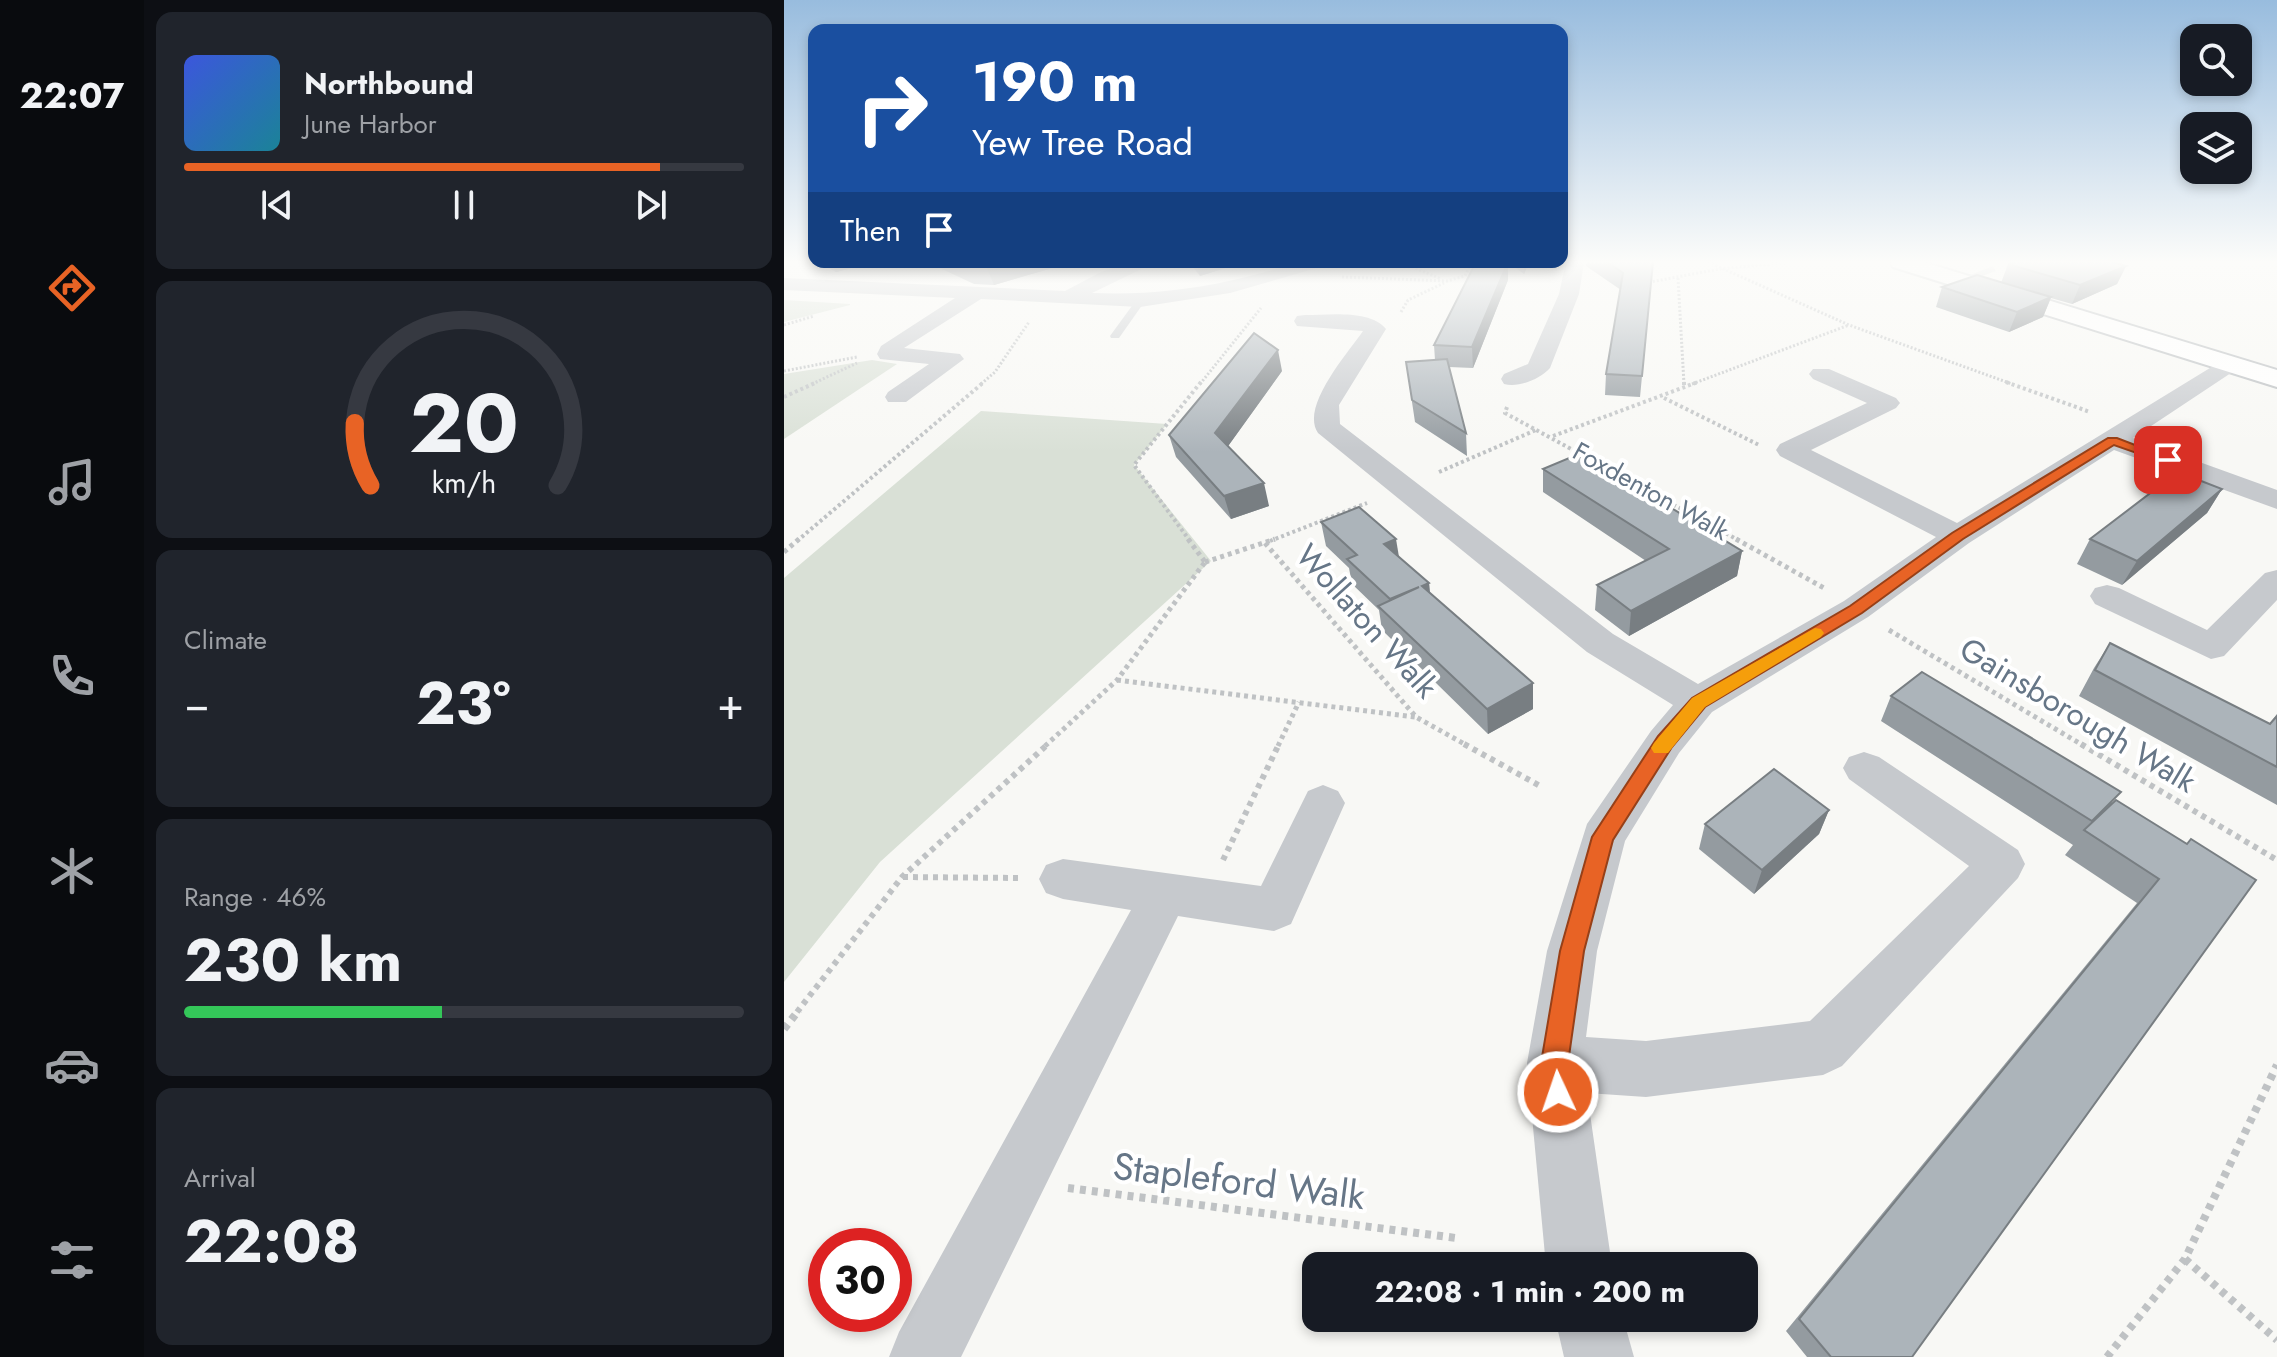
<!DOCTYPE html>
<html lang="en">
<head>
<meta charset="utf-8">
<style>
	body { margin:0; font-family:Jost,sans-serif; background:#20242c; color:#f1f3f6; height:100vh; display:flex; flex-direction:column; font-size:30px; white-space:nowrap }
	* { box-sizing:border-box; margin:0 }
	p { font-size:26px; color:#9ea1a6 }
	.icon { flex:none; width:44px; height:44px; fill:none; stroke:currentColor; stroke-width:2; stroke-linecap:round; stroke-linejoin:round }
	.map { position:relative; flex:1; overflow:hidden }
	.details { display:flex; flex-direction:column; gap:12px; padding:12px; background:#0d0f14; width:640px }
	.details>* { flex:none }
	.top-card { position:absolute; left:24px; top:24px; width:760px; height:244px; border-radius:16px; box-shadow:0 4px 12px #0003; background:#1a4fa0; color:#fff; overflow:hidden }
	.buttons { position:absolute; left:1396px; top:24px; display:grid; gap:16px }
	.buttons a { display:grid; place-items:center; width:72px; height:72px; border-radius:16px; background:#171b24; box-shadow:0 4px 12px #0003; font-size:40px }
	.speed { position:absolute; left:24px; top:1228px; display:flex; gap:16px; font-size:40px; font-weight:700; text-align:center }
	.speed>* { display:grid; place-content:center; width:104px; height:104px; border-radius:50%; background:#171b24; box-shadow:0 4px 12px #0003; line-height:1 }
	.speed .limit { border:12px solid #d22; background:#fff; color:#111 }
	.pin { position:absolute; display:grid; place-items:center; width:68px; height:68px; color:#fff; margin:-34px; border-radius:16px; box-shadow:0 4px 12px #0006 }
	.me { position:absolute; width:88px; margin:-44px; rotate:357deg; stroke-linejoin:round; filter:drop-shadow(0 0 6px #0008) }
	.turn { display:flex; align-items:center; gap:28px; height:168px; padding:0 32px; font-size:36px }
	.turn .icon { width:104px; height:104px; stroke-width:2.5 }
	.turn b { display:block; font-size:56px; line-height:68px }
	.then { display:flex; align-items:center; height:76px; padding:0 32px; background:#0003; gap:16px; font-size:30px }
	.big { font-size:60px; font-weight:700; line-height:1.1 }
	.details .widget { flex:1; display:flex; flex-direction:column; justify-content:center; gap:12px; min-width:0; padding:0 28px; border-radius:16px; background:#20242c }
	.details .dial { align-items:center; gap:0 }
	.dial svg { height:208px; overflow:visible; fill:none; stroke:#363941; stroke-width:7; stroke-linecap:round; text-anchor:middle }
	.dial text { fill:#f1f3f6; stroke:none }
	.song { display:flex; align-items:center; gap:24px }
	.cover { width:96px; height:96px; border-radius:12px; background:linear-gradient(135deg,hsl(230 70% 55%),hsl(190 70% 35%)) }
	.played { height:8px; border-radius:4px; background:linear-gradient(90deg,#e86325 85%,#363941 85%) }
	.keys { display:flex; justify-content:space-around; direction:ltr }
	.heat { display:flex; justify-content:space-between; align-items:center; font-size:44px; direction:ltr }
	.charge { height:12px; border-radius:6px; background:linear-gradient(90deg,#34c759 46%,#363941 0) }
	.trip { position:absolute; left:518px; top:1252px; width:456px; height:80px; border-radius:16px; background:#171b24; box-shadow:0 4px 12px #0003; font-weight:700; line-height:80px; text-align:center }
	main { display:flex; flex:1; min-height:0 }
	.dock { display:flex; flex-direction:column; width:144px; justify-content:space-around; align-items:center; background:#090b0e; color:#9ea1a6 }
	.dock .icon { width:56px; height:56px }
	.dock .current { color:#e86325 }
	.dock b { font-size:36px; color:#f1f3f6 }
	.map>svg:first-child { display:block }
	.green { fill:#d9e0d6 }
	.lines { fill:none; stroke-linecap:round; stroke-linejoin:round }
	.trunk-casing { stroke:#b8bcbf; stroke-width:4 }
	.path-far4 { stroke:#bfc2c4; stroke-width:3; stroke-dasharray:2 2; stroke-linecap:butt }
	.path-far3 { stroke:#bfc2c4; stroke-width:4; stroke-dasharray:3 3; stroke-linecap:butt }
	.path-far2 { stroke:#bfc2c4; stroke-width:5; stroke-dasharray:4 4; stroke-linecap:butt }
	.path-far1 { stroke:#bfc2c4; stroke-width:6; stroke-dasharray:5 5; stroke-linecap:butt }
	.path { stroke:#bfc2c4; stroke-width:8; stroke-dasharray:6 6; stroke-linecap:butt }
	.service { fill:#c6c9cd; fill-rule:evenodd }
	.minor { fill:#c6c9cd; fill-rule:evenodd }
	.trunk { fill:#fff; fill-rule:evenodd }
	.wall { fill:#949ba0 }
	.shaded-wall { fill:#787e82 }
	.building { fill:#acb4ba; stroke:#787e82; stroke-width:2 }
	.route { fill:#e86325; stroke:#974018; stroke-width:2 }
	.slow { fill:#f59e0b }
	.labels { text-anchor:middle; stroke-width:8; stroke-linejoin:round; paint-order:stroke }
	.far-street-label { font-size:26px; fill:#667687; stroke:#fff }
	.street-label { font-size:32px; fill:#667687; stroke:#fff }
	.near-street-label { font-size:38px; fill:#667687; stroke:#fff }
</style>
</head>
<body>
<main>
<nav class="dock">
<b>22:07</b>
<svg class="icon current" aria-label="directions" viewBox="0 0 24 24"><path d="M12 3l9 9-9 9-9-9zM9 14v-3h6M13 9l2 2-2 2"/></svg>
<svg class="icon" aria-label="music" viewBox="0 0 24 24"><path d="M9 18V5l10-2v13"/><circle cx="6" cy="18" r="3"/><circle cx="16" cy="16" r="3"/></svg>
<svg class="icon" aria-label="phone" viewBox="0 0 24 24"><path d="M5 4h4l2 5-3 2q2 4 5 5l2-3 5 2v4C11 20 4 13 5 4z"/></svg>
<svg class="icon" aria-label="climate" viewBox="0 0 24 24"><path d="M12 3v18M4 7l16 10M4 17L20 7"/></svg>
<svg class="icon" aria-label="car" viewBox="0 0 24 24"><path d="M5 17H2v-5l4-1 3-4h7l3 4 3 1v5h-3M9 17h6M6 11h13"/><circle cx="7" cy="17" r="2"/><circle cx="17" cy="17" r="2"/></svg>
<svg class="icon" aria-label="filters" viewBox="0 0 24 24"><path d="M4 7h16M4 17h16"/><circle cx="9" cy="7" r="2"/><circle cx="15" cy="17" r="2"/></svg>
</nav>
<section class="details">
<div class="widget">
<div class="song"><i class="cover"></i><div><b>Northbound</b><p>June Harbor</p></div></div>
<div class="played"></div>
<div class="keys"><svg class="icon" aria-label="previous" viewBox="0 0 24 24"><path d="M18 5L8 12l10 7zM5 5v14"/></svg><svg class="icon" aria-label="pause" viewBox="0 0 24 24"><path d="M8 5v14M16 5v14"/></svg><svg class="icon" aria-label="next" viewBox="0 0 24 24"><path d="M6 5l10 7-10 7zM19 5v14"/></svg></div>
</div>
<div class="widget dial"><svg viewBox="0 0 100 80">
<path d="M14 69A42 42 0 1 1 86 69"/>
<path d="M14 69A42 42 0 0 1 8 45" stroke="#e86325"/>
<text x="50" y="56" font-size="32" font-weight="700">20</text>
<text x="50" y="72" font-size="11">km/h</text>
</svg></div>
<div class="widget"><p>Climate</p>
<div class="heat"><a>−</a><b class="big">23°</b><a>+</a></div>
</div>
<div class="widget"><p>Range · 46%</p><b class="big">230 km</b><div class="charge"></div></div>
<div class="widget"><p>Arrival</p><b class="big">22:08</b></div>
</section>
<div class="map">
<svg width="1493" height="1357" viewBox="0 0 1493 1357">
	<rect width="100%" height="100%" fill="#f8f8f5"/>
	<!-- green -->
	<g class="green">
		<path d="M0,300L66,304V305L0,322Z"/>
		<path d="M88,360L113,364L0,439V374Z"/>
		<path d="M197,411L383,424L350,465L427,561L96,862L0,982V578Z"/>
	</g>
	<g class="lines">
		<defs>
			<path id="trunk" d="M1106,262H1139L1493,370V387L1109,267Z"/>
		</defs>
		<!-- trunk casing -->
		<use href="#trunk" class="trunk-casing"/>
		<!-- path-far4 -->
		<g class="path-far4">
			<path d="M617,262L657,279"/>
			<path d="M924,262L1065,325L1228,384"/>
			<path d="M558,277L663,281L681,276L688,262"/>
			<path d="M894,278L900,384"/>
			<path d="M861,283L935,269L1008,262"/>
			<path d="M617,312L624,300L660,283"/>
			<path d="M0,325L30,316"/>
			<path d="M0,371L73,357"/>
			<path d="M28,384L73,363"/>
			<path d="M197,384L211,372L245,322"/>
			<path d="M416,384L477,308"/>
			<path d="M908,384L1065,325"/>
		</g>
		<!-- path-far3 -->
		<g class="path-far3">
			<path d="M900,382V387"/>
			<path d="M1222,382L1306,412"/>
			<path d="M0,397L33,382"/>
			<path d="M880,398L975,445"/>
			<path d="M723,407L721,413L956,541"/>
			<path d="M769,436L914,382"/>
			<path d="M655,472L752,430"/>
			<path d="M13,541L200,382"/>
			<path d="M406,541L350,465L417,382"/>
			<path d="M486,541L583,503"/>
		</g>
		<!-- path-far2 -->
		<g class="path-far2">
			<path d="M404,539L421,562"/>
			<path d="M952,539L1040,588"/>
			<path d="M481,543L632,717L684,746"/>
			<path d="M0,552L15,539"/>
			<path d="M421,562L491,539"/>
			<path d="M1105,630L1300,746"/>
			<path d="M333,680L631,717"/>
			<path d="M261,746L333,680L421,562"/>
			<path d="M494,746L515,702"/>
		</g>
		<!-- path-far1 -->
		<g class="path-far1">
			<path d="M680,744L758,787"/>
			<path d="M1297,744L1493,860"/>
			<path d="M439,860L495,744"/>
			<path d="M119,877L237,878"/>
			<path d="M13,1012L118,877L264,744"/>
		</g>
		<!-- path -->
		<g class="path">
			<path d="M0,1029L15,1010"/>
			<path d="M284,1188L672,1238"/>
			<path d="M1401,1259L1493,1340"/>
			<path d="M1323,1357L1401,1259L1493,1065"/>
		</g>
		<!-- service -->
		<g class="service">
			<path d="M1209,266L1212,271L1176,284L1171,281Z"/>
			<path d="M353,299L361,301L335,338H327L326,336Z"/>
		</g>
		<!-- minor -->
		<g class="minor">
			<path d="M345,262H372L308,293C355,295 399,291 445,281C478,274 508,262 542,262L540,266L446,293L356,307L197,299L120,348L176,354L180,359L122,402H104L101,397L104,392L145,364L96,359L93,354L97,346L171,298L0,290V278L281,291L317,272Z"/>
			<path d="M782,262H800L795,294L766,368C756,379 735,388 720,384L717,379L720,374L744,364L775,294Z"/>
			<path d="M521,315C544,315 586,309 602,329L555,405L556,424L829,634L914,684L1060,601L1152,537L996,456L992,450L996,444L1083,403L1029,379L1025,374L1029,369H1045L1112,398L1116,403L1112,408L1027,450L1173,523L1439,360H1455L1459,365L1349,438L1493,490V509L1330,450L1185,543L1084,617L928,712L895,753L841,841L813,951L802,1037L862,1041L1026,1021L1185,866L1065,779L1059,768L1065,757L1080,752L1095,757L1234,850L1241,864L1234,878L1058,1066L1039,1075L862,1097L803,1093L828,1266H762L743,1063L763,951L803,824L867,731L889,705L803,652L534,433C516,407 563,354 579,331L513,326L510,321L513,316Z"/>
			<path d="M1493,570V600L1440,656L1427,659L1311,604L1306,596L1311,588L1323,585L1335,588L1423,630L1481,573Z"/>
			<path d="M539,785L554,791L561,803L507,924L490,931L394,916L177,1357H105L115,1332L347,910L279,899L262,893L255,879L262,865L279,859L477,886L524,791Z"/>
			<path d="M771,1318H839L850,1357H780Z"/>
		</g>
		<!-- trunk -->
		<use href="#trunk" class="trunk"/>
	</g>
	<!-- wall -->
	<g class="wall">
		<path d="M34,262H91L52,272Z"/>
		<path d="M143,262H289L210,285L190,284Z"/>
		<path d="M405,262H460L416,276Z"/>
		<path d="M724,262H745L740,274Z"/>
		<path d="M802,262H869L856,397L821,395L822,374L837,290L802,266Z"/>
		<path d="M1224,264L1342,266L1333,284L1288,304L1267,298L1259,317L1225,332L1152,307L1158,287L1217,283Z"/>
		<path d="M724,280L689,368L665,367L682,433L683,456L631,422L622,362L651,360L650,345Z"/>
		<path d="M498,371L444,446L485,506L447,519L392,457L385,435Z"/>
		<path d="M759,469L958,551L953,576L845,636L811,610L813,585L862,561L759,492Z"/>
		<path d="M1438,489L1423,513L1338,585L1293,564L1306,539Z"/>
		<path d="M537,522L615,557L645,583L646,593L749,709L704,734L598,630L595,610L568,584L565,568L542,546Z"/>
		<path d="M1326,643L1485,724L1493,714V805L1295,696L1310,668Z"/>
		<path d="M1107,696L1329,803L1403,844L1128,1357H1023L1002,1331L1353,903L1281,855L1289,845L1097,721Z"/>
		<path d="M1045,810L1035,834L970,894L915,849L921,824Z"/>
	</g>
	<!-- shaded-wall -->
	<g class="shaded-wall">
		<path d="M46,262H91L52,272Z"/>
		<path d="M217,262H289L210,285L202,266Z"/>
		<path d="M412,262H460L416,276Z"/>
		<path d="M724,262V280L689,368L688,347Z"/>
		<path d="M740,262H745L740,274Z"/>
		<path d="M1342,266L1333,284L1288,304L1296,285Z"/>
		<path d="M1267,297L1259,317L1225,332L1233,312Z"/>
		<path d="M494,350L498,371L437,456L431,433Z"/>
		<path d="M480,483L485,506L447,519L440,496Z"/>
		<path d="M1438,489L1423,513L1338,585L1353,561Z"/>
		<path d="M612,539L616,563L600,544Z"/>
		<path d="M958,551L953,576L845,636L847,611Z"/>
		<path d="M645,583L647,608L638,586Z"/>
		<path d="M749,683V709L704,734L703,709Z"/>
		<path d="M1045,810L1035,834L970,894L978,870Z"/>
	</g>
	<!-- building -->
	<g class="building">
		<path d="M174,262H217L202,266L181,265Z"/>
		<path d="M692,262H724L688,347L650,345Z"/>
		<path d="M823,262H869L858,376L822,374L839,273Z"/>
		<path d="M1233,262H1329L1342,266L1296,285L1224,264Z"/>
		<path d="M1193,275L1267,297L1233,312L1158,287Z"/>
		<path d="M470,333L494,350L431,433L480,483L440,496L385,435Z"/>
		<path d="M663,359L682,433L628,400L622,362Z"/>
		<path d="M797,453L958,551L847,611L813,585L885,549L759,469Z"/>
		<path d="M1394,472L1438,489L1353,561L1306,539Z"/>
		<path d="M575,507L612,539L600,544L645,583L638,586L749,683L703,709L594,606L635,587L606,599L563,559L573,555L537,522Z"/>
		<path d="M1326,643L1486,724L1493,716V767L1311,670Z"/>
		<path d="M1138,672L1337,792L1308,821L1107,696Z"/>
		<path d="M990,769L1045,810L978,870L921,824Z"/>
		<path d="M1332,800L1403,844L1407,839L1472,880L1128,1357H1047L1015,1319L1375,879L1300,830Z"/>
	</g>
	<!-- sky -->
	<linearGradient id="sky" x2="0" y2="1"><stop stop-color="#98bcde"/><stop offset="0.58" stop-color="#fcfcfa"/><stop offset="1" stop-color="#fcfcfa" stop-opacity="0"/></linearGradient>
	<rect width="1493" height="452" fill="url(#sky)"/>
	<!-- route -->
	<path class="route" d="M1324,438H1333L1390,460L1384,464L1330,445L1179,539L1078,613L921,707L888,747L829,840L800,951L784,1063L788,1092L784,1102L774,1106L765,1102L757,1063L776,951L808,837L874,736L908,698L1066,606L1168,533Z"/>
	<!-- slow -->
	<path class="slow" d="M1031,628L1037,629L1040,633L1037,637L921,707L884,753H870L867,748L870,743L908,698Z"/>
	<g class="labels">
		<!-- far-street labels -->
		<g class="far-street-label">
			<text transform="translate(867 491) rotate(29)" y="9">Foxdenton Walk</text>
		</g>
		<!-- street labels -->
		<g class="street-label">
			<text transform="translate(583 621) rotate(48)" y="11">Wollaton Walk</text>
			<text transform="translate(1294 715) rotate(31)" y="11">Gainsborough Walk</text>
		</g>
		<!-- near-street labels -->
		<g class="near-street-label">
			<text transform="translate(455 1181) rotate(7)" y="13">Stapleford Walk</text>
		</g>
	</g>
</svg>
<div class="buttons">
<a><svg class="icon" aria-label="search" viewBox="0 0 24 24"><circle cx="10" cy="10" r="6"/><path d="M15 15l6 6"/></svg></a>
<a><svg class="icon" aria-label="layers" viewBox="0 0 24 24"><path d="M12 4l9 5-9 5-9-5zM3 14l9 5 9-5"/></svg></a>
</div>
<div class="speed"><div class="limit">30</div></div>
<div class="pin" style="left:1384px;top:460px;background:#d93025"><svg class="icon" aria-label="arrive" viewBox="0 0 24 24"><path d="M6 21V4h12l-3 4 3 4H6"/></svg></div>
<svg class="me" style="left:774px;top:1092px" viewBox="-20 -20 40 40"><circle r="17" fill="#e86325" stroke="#fff" stroke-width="3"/><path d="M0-11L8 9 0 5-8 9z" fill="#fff"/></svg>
<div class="trip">22:08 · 1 min · 200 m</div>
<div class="top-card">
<div class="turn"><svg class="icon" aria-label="right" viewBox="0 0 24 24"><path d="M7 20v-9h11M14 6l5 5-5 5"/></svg><div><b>190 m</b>Yew Tree Road</div></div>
<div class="then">Then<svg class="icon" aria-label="arrive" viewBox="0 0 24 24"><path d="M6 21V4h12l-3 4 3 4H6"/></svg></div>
</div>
</div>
</main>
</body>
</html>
